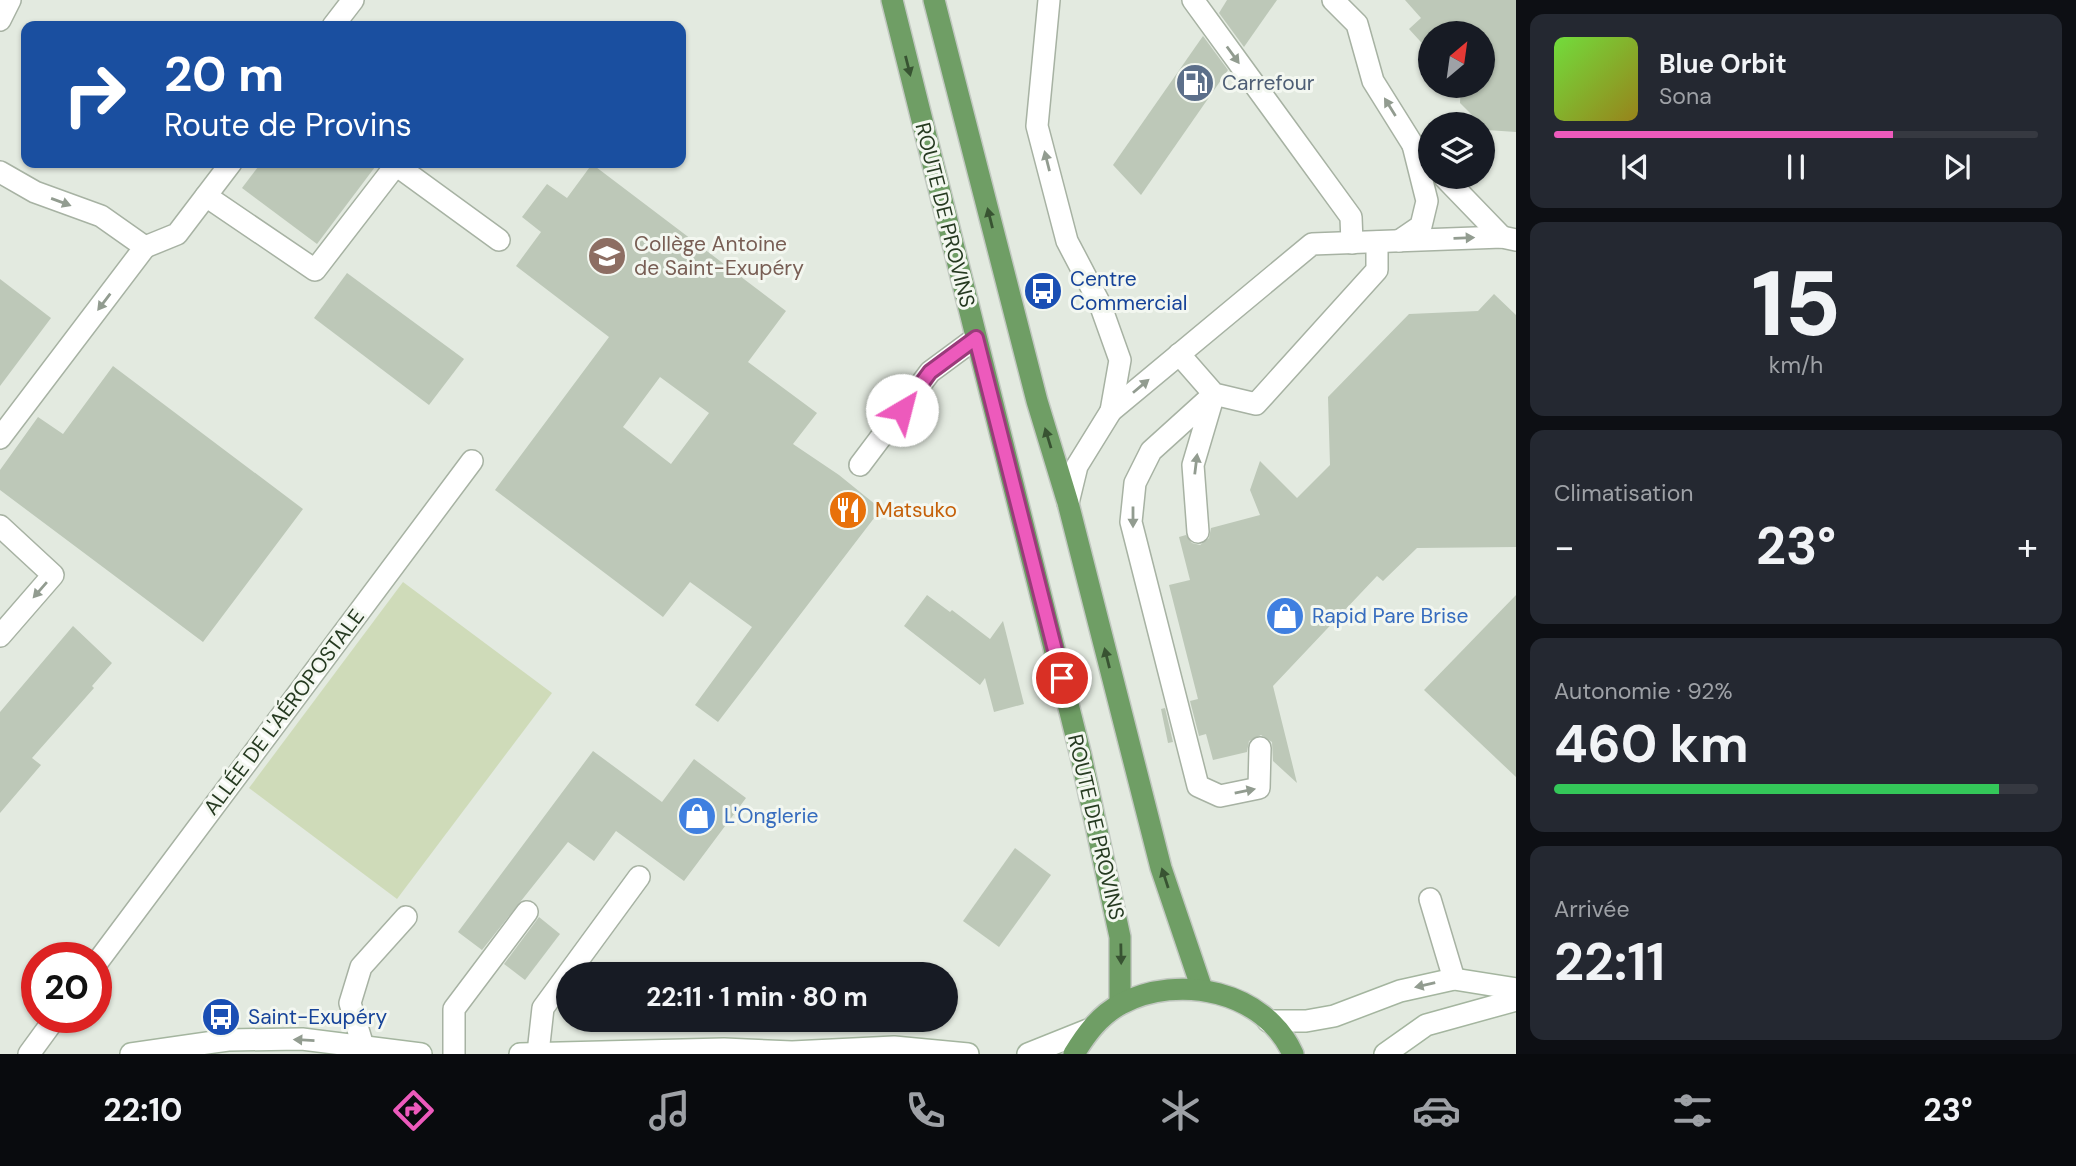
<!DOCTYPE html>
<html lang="fr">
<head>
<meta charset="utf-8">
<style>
	body { margin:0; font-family:"DM Sans",sans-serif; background:#242831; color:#f1f3f6; height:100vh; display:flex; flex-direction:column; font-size:26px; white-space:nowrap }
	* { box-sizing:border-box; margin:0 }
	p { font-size:23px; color:#9ea1a6 }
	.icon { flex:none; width:38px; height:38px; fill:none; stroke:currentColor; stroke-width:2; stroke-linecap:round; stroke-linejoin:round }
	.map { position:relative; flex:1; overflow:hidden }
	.side { display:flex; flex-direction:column; gap:14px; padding:14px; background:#0d0f14; width:560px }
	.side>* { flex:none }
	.hud { position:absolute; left:21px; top:21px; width:665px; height:147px; border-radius:14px; box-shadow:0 2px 5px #0004; background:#1a4fa0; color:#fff; overflow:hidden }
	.needle { width:46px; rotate:29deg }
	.fabs { position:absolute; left:1418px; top:21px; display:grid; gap:14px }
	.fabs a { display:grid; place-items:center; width:77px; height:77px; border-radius:50%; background:#171b24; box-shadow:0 2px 5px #0004; font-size:35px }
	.speed { position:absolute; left:21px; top:942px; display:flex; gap:14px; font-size:35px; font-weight:700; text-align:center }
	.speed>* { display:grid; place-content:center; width:91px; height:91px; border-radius:50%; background:#171b24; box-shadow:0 2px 5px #0004; line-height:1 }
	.speed .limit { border:10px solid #d22; background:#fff; color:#111 }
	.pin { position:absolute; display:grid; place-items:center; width:60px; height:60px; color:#fff; margin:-30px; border:4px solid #fff; border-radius:50%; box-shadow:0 2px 7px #0007 }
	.me { position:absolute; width:77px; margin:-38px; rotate:37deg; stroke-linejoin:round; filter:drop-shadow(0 0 5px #0008) }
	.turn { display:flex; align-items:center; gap:24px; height:147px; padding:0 28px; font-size:32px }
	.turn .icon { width:91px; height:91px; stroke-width:2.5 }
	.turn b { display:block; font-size:49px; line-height:60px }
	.big { font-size:52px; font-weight:700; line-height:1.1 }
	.side .widget { flex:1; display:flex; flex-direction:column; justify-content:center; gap:10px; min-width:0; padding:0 24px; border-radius:14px; background:#242831 }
	.side .dial { align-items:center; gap:0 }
	.dial b { font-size:91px; line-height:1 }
	.song { display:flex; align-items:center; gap:21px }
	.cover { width:84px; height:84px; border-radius:10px; background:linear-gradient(135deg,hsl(100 70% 55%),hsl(50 70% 35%)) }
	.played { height:7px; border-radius:4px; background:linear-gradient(90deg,#ed5abc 70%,#363941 70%) }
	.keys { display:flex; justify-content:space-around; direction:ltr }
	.heat { display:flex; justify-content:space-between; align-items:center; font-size:38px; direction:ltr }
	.charge { height:10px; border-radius:5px; background:linear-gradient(90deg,#34c759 92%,#363941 0) }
	.trip { position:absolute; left:556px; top:962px; width:402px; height:70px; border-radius:35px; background:#171b24; box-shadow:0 2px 5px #0004; font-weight:700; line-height:70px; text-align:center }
	.tab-bar { display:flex; height:112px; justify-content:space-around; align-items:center; background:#090b0e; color:#9ea1a6 }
	.tab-bar .icon { width:49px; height:49px }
	.tab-bar .on { color:#ed5abc }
	.tab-bar b { font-size:32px; color:#f1f3f6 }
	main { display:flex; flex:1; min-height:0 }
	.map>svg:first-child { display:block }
	.green { fill:#cfdbb9 }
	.building { fill:#bdc8b8; fill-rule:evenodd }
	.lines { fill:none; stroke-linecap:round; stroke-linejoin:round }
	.service-casing { stroke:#a7b2a3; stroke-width:24 }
	.minor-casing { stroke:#a7b2a3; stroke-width:24 }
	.secondary-casing { stroke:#a4b59f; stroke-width:24 }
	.primary-casing { stroke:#c2c8c1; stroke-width:24 }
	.service { stroke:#fff; stroke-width:21 }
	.minor { stroke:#fff; stroke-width:21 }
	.secondary { stroke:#fff; stroke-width:21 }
	.primary { stroke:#6f9e65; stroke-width:21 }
	.oneway { fill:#929c90 }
	.oneway2 { fill:#385332 }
	.route-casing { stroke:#9a3a7a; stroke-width:18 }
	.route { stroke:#ed5abc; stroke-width:12 }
	.labels { text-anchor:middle; stroke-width:6; stroke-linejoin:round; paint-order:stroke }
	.service-label { font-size:21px; fill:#4e5e75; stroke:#f3f7f0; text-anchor:start }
	.street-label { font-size:21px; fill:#263a21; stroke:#f3f7f0 }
	.education-label { font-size:21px; fill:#785e54; stroke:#f3f7f0; text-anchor:start }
	.transit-label { font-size:21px; fill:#164399; stroke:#f3f7f0; text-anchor:start }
	.food-label { font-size:21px; fill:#c56008; stroke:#f3f7f0; text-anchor:start }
	.shop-label { font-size:21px; fill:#366cbe; stroke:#f3f7f0; text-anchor:start }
</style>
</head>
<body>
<main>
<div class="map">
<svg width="1516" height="1054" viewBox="0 0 1516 1054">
	<rect width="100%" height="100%" fill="#e3eae0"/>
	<!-- green -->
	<path class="green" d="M403,582L552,693L397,899L249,788Z"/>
	<!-- building -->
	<g class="building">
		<path d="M1227,0H1277L1244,47L1219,13Z"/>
		<path d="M1405,0H1516V132L1487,130L1460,103L1461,86H1482V33H1430V52L1409,29L1421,18Z"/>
		<path d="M1203,36L1228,70L1141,195L1113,165Z"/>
		<path d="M261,163H378L317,244L242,188Z"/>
		<path d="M592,164L786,311L748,362L817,413L793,444L839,475L881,509L718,722L695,705L752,627L690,582L663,617L495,490L609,337L516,266L541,232L522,217L547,184L567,198ZM660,377L709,413L671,464L623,427Z"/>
		<path d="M347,273L464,359L429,405L314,318Z"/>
		<path d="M0,279L51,318L0,386Z"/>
		<path d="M1494,294L1516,315V547L1417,548L1383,581L1377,576L1273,686L1297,783L1273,761L1272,742L1261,735L1249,741L1247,752L1213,760L1206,734L1199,736L1190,701L1198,699L1169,585L1190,580L1179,537L1186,535L1192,543L1200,545L1209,538L1211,528L1260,515L1250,490L1260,461L1297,498L1330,465L1328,397L1409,314L1478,311Z"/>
		<path d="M113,366L303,509L203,642L0,490V470L38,417L63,434Z"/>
		<path d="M927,595L950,612L952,610L990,639L1003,621L1024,704L994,712L985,678L980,685L904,626Z"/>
		<path d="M1516,595V777L1424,690Z"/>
		<path d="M73,626L112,663L92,686L94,688L32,758L41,765L0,813V712Z"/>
		<path d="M1165,708L1173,742L1168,743L1161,709Z"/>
		<path d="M593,751L662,802L694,759L746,798L684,881L616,831L594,861L568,842L482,950L458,932Z"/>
		<path d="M1015,848L1051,875L999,947L963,921Z"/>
		<path d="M539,917L560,934L525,980L504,964Z"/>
	</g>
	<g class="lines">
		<defs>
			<g id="service">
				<path d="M1049,0L1037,126L1067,241L1100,304L1120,360L1111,411"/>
				<path d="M1193,0L1351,217L1352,243"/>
				<path d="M1333,0L1357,24L1373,81L1413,145L1430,162"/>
				<path d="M333,26L353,0"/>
				<path d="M1444,177L1502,237"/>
				<path d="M206,196L315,270L396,165L499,240"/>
				<path d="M1399,241L1421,226L1427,201L1413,145"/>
				<path d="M145,247L177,234L231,163"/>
				<path d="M1179,354L1214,394L1256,404L1377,270V242"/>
				<path d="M860,465L930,372L976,338"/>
				<path d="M1068,503L1077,466L1111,411L1312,244L1502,237L1516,240"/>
				<path d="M1198,532L1193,465L1214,394L1151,451L1135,483L1131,522L1198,786L1220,796L1259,788L1260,748"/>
				<path d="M1430,899L1454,979"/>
				<path d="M96,964L472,461"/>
				<path d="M363,1046L350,1003L361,967L406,917"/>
				<path d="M538,1053L543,1008L639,877"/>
				<path d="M29,1054L56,1017"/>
				<path d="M454,1054V1009L527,912"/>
			</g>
			<g id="minor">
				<path d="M0,20L10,0"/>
				<path d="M0,172L35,192L101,216L145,247L0,438"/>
				<path d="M0,526L53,575L0,636"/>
			</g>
			<g id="secondary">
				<path d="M1268,1021H1306L1334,1016L1400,991L1454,979L1516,989"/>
				<path d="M131,1054L228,1040L302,1039L421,1054"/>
				<path d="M520,1054L724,1049L792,1052L894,1047L968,1054"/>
				<path d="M1028,1054L1088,1030"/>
				<path d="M1385,1054L1426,1025L1516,1000"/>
			</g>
			<g id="primary">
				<path d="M892,0L1081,756L1120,937V1004"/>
				<path d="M934,0L1037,401L1068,503L1161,868L1202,989"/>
				<path d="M1074,1054C1086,1034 1100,1015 1121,1004C1179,973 1265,991 1293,1054"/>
			</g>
		</defs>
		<!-- service casing -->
		<use href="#service" class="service-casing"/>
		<!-- minor casing -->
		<use href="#minor" class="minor-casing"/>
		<!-- secondary casing -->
		<use href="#secondary" class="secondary-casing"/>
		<!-- primary casing -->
		<use href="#primary" class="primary-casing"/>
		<!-- service -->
		<use href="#service" class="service"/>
		<!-- minor -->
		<use href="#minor" class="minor"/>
		<!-- secondary -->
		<use href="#secondary" class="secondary"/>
		<!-- primary -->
		<use href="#primary" class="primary"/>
	</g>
	<!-- one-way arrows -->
	<defs><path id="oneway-solid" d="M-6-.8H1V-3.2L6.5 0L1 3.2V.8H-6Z" transform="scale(1.75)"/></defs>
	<g class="oneway">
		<use href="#oneway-solid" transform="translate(1233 55) rotate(54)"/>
		<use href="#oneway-solid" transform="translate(1390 107) rotate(-122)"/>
		<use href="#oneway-solid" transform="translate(1047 161) rotate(-104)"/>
		<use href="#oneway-solid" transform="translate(61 202) rotate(20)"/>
		<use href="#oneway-solid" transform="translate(1464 238) rotate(-2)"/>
		<use href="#oneway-solid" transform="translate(104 302) rotate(127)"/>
		<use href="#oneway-solid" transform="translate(1141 386) rotate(-40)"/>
		<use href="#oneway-solid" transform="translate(1196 464) rotate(-83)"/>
		<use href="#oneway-solid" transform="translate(1133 517) rotate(90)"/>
		<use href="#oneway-solid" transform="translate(40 590) rotate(131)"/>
		<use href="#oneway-solid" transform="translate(1245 791) rotate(-11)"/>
		<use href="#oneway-solid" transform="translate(1425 985) rotate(167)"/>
		<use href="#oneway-solid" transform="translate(304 1040) rotate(-177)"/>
	</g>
	<g class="oneway2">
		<use href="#oneway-solid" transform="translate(908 66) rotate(76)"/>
		<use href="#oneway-solid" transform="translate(990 218) rotate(-104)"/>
		<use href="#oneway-solid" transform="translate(1048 438) rotate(-107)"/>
		<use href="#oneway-solid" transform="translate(1107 658) rotate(-104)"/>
		<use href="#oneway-solid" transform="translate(1165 878) rotate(-108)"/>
		<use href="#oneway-solid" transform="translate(1121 954) rotate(89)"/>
	</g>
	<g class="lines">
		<defs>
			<path id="route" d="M902,410L930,372L976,338L1062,678"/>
		</defs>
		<!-- route casing -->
		<use href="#route" class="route-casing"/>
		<!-- route -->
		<use href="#route" class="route"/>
	</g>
	<!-- icons -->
	<defs>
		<symbol id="fuel-disc" viewBox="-11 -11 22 22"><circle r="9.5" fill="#5c6f8a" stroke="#f3f7f0"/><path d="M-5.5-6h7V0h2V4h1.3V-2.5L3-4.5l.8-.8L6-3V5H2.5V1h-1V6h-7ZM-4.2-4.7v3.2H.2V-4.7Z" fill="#fff"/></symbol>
		<symbol id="school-disc" viewBox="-11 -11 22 22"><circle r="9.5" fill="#8d6e63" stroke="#f3f7f0"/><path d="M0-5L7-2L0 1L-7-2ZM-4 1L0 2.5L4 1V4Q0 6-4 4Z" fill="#fff"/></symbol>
		<symbol id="bus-disc" viewBox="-11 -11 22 22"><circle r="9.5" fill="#1a4fb4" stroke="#f3f7f0"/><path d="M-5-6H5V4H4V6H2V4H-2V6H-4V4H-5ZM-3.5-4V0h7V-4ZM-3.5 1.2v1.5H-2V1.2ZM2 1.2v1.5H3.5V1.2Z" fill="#fff"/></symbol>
		<symbol id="restaurant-disc" viewBox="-11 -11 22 22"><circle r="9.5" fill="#e8710a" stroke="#f3f7f0"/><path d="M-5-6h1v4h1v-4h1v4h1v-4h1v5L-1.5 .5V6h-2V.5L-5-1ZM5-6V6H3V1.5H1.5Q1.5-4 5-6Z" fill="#fff"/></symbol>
		<symbol id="shop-disc" viewBox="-11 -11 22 22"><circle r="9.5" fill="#3f7fe0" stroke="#f3f7f0"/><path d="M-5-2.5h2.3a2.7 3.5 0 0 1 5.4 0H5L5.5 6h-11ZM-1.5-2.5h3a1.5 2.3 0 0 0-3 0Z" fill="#fff"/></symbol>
	</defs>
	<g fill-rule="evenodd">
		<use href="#fuel-disc" x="1173" y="61" width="44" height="44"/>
		<use href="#school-disc" x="585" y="234" width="44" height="44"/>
		<use href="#bus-disc" x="1021" y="269" width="44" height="44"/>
		<use href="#restaurant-disc" x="826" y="488" width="44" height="44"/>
		<use href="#shop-disc" x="1263" y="594" width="44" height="44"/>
		<use href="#shop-disc" x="675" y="794" width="44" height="44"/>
		<use href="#bus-disc" x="199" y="995" width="44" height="44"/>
	</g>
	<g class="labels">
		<!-- service labels -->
		<g class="service-label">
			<text x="1222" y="90">Carrefour</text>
		</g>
		<!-- street labels -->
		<g class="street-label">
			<text transform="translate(945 215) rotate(76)" y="7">ROUTE DE PROVINS</text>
			<text transform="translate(284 712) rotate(-53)" y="7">ALLÉE DE L'AÉROPOSTALE</text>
			<text transform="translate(1096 827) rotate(77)" y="7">ROUTE DE PROVINS</text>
		</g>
		<!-- education labels -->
		<g class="education-label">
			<text x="634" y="251">Collège Antoine<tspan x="634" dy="24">de Saint-Exupéry</tspan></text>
		</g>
		<!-- transit labels -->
		<g class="transit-label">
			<text x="1070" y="286">Centre<tspan x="1070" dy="24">Commercial</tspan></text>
			<text x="248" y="1024">Saint-Exupéry</text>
		</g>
		<!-- food labels -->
		<g class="food-label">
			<text x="875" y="517">Matsuko</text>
		</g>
		<!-- shop labels -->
		<g class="shop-label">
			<text x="1312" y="623">Rapid Pare Brise</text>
			<text x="724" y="823">L'Onglerie</text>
		</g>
	</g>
</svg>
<div class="fabs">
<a><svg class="needle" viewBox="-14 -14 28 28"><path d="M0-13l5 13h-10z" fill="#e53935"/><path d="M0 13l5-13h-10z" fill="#9ea1a6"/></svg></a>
<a><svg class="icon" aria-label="layers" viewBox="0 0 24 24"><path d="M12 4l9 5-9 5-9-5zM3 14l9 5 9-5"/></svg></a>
</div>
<div class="speed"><div class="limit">20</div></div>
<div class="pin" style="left:1062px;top:678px;background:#d93025"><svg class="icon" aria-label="arrive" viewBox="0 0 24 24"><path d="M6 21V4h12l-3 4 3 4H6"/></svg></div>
<svg class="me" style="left:902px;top:410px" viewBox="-20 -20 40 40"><circle r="19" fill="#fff"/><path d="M0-13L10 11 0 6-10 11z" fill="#ed5abc"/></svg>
<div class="trip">22:11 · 1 min · 80 m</div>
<div class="hud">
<div class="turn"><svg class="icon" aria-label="right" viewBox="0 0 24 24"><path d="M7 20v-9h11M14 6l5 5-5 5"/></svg><div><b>20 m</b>Route de Provins</div></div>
</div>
</div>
<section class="side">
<div class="widget">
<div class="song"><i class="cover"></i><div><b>Blue Orbit</b><p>Sona</p></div></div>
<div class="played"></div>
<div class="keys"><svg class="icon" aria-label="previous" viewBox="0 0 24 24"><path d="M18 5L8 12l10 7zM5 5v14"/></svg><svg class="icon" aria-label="pause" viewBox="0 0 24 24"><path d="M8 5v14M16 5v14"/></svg><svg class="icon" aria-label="next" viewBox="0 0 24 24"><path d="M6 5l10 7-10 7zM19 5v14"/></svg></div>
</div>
<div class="widget dial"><b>15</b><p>km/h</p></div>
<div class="widget"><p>Climatisation</p>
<div class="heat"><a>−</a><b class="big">23°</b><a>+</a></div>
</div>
<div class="widget"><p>Autonomie · 92%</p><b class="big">460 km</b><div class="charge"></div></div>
<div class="widget"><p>Arrivée</p><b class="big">22:11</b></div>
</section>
</main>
<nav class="tab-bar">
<b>22:10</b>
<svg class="icon on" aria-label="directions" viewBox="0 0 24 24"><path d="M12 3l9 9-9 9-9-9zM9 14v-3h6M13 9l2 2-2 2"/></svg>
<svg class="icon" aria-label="music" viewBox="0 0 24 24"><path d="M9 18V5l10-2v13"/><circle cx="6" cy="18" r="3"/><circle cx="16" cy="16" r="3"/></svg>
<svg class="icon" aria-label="phone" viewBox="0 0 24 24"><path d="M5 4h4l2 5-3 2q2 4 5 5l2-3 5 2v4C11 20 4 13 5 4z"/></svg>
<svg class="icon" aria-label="climate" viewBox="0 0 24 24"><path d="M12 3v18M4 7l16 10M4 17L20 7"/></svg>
<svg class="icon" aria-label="car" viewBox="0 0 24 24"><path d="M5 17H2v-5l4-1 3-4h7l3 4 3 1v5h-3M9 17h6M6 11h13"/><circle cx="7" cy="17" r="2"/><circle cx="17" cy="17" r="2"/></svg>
<svg class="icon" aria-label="filters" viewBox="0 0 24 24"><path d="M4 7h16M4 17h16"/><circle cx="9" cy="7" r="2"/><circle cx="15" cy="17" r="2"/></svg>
<b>23°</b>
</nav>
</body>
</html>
